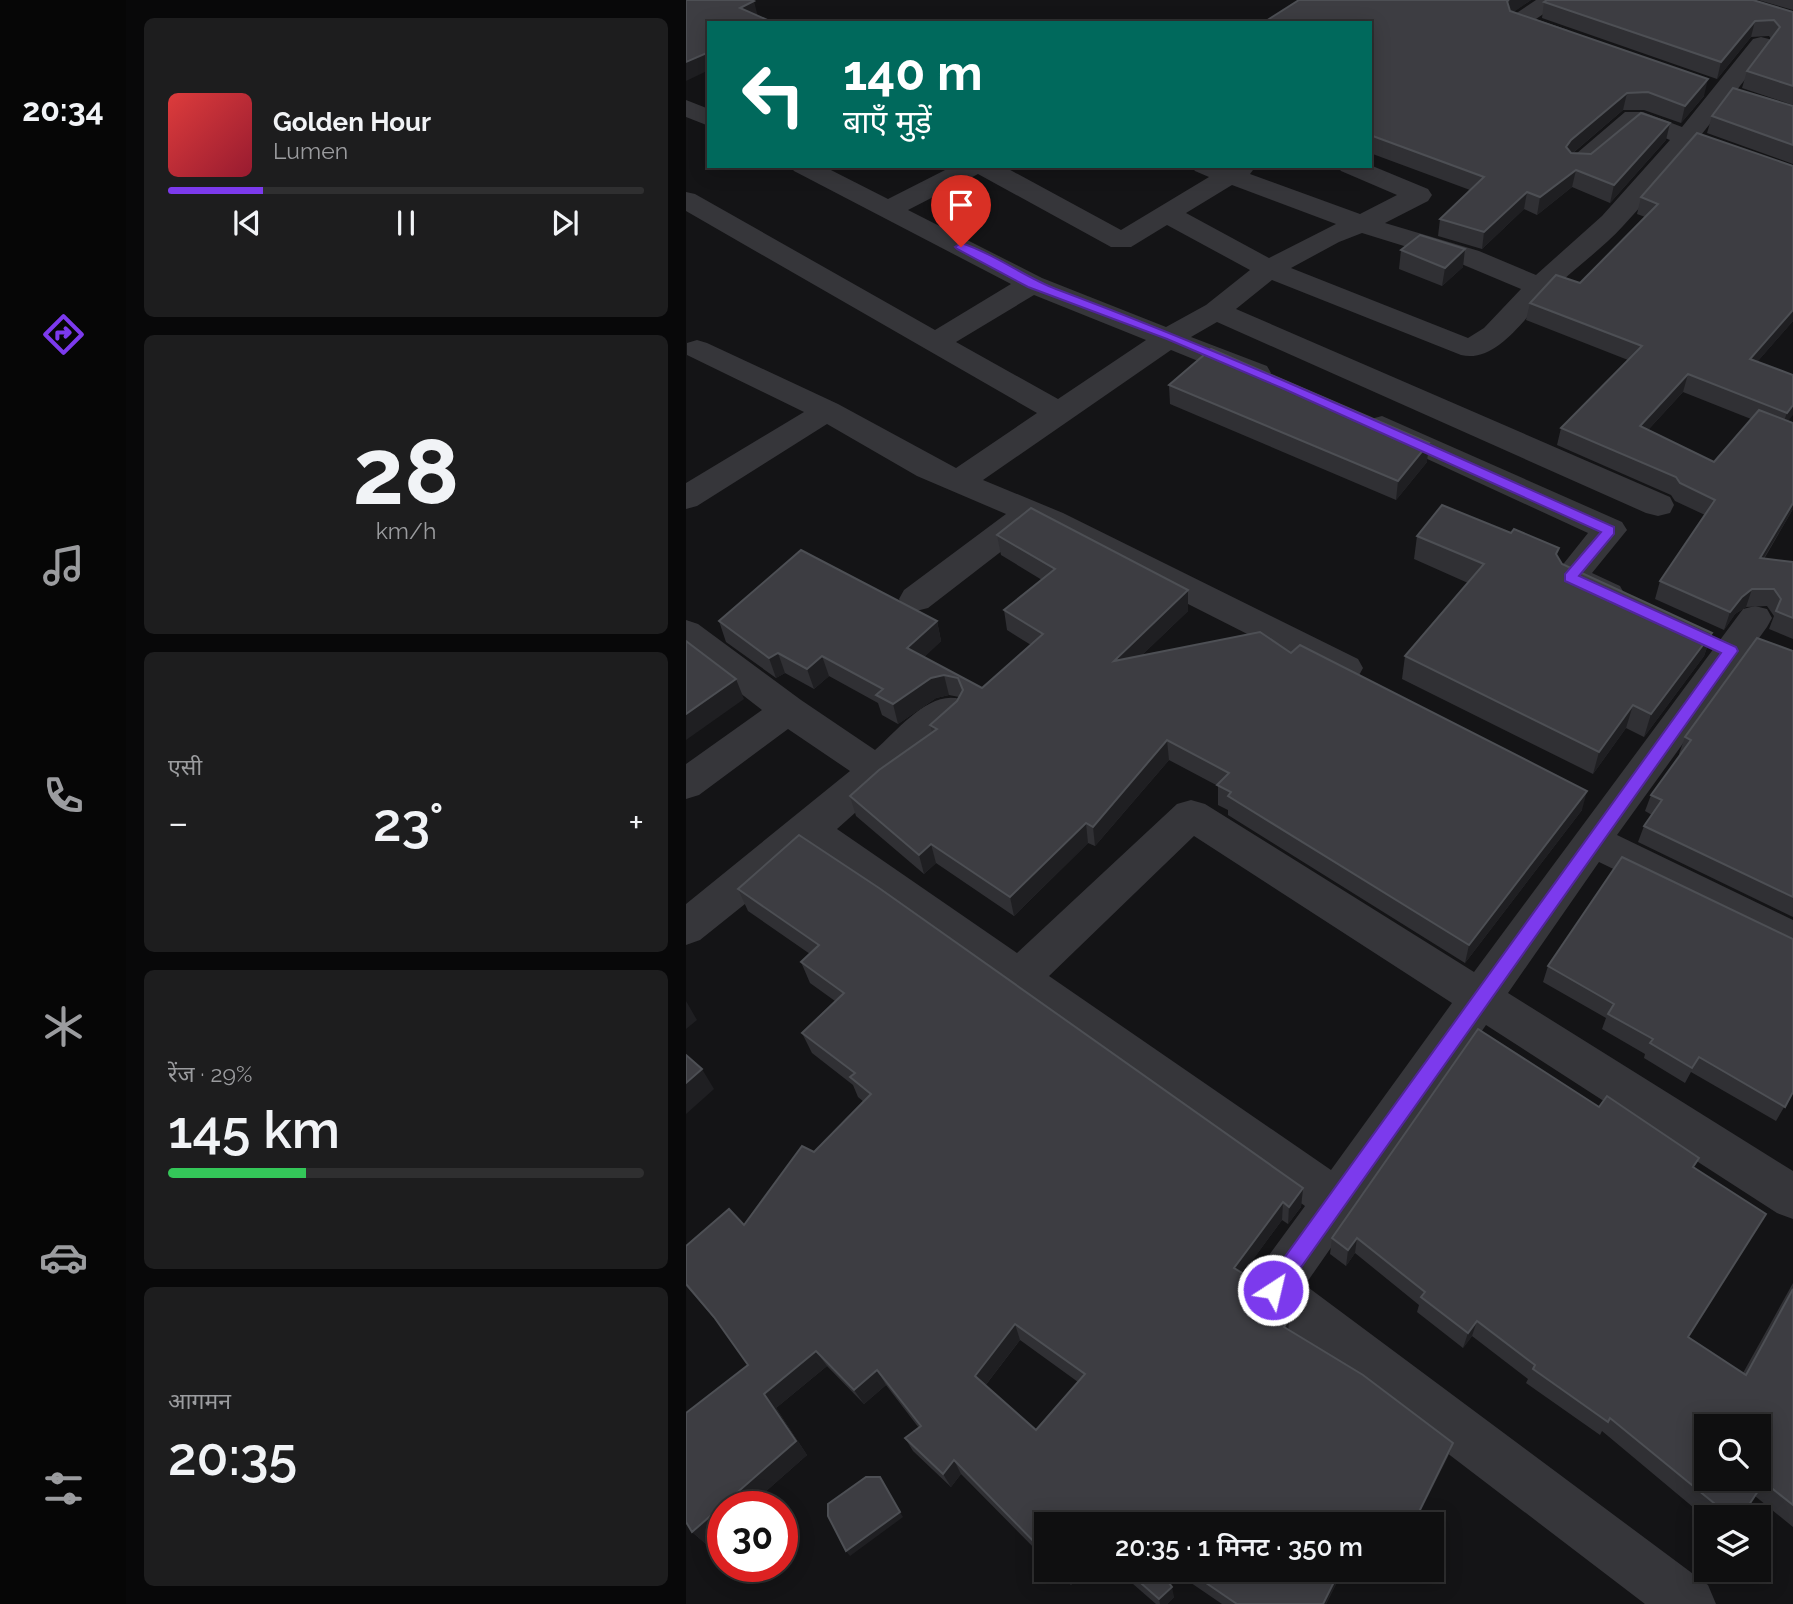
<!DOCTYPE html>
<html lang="hi">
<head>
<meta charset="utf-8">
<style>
	body { margin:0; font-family:Raleway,"Noto Sans Devanagari",sans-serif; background:#1d1d1e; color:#f1f3f6; height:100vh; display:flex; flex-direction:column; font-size:26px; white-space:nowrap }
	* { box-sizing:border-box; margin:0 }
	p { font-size:23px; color:#9b9c9f }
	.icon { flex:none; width:38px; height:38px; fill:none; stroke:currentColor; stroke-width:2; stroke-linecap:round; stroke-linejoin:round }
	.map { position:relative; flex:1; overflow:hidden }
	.side { display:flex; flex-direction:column; gap:18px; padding:18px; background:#080809; width:560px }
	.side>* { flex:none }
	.hud { position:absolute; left:21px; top:21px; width:665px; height:147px; border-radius:0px; box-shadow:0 4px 18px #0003,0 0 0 2px #2f2f30; background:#00695c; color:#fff; overflow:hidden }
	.tools { position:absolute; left:1008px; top:1414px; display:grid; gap:14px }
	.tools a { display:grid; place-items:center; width:77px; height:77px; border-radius:0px; background:#0f0f10; box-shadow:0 4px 18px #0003,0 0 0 2px #2f2f30; font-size:35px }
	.speed { position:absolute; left:21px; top:1491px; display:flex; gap:14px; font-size:35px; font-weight:700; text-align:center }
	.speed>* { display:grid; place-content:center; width:91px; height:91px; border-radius:50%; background:#0f0f10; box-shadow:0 4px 18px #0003,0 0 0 2px #2f2f30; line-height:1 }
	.speed .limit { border:10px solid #d22; background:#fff; color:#111 }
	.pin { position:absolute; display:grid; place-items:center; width:60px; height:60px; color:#fff; margin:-72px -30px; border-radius:50% 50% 50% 0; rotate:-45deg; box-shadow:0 0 7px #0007 }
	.pin .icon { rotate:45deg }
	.me { position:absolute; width:77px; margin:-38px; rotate:35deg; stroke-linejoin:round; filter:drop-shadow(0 0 5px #0008) }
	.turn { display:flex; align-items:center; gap:24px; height:147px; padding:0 21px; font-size:32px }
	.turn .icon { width:91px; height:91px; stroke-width:2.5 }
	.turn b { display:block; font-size:49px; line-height:60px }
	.big { font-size:52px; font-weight:600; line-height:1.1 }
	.side .tile { flex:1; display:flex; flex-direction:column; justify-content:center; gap:10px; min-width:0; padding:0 24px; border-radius:10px; background:#1d1d1e }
	.side .dial { align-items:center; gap:0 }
	.dial b { font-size:91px; line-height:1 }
	.song { display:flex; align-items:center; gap:21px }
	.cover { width:84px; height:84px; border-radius:10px; background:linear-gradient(135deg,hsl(0 70% 55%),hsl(350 70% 35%)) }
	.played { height:7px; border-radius:4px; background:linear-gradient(90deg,#7c3aed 20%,#2f2f30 20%) }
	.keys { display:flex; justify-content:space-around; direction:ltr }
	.heat { display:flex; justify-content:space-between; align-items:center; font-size:38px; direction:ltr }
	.charge { height:10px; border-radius:5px; background:linear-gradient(90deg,#34c759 29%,#2f2f30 0) }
	.trip { position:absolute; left:348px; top:1512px; width:410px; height:70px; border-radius:0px; background:#0f0f10; box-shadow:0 4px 18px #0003,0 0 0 2px #2f2f30; font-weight:600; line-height:70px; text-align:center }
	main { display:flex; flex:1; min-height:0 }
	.dock { display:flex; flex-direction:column; width:126px; justify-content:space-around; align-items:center; background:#060606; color:#9b9c9f }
	.dock .icon { width:49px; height:49px }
	.dock .selected { color:#7c3aed }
	.dock b { font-size:32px; color:#f1f3f6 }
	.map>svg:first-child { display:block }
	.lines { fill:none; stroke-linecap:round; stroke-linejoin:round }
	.minor { fill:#36363a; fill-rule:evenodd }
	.wall { fill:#303034; fill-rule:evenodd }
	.shaded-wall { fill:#1f1f22 }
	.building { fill:#3d3d42; stroke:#4d4f54; stroke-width:2; fill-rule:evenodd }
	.route { fill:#7c3aed; stroke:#51269a; stroke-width:2 }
</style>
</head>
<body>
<main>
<nav class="dock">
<b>20:34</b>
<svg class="icon selected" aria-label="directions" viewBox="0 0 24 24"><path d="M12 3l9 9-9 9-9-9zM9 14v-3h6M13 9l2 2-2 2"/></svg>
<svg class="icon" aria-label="music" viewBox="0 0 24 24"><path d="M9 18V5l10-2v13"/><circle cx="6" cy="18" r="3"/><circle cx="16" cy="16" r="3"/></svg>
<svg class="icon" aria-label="phone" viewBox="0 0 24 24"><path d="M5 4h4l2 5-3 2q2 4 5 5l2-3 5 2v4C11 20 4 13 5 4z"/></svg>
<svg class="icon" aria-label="climate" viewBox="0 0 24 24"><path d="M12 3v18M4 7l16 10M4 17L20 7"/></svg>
<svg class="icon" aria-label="car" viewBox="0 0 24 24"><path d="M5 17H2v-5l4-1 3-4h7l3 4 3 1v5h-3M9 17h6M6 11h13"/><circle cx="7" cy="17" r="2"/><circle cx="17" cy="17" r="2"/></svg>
<svg class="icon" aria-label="filters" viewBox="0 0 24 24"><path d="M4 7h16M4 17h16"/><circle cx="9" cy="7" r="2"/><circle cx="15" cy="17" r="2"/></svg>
</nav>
<section class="side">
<div class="tile">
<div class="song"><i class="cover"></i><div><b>Golden Hour</b><p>Lumen</p></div></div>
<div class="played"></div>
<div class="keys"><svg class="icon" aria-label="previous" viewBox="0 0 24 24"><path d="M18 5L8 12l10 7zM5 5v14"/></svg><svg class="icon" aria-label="pause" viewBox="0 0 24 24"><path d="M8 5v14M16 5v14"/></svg><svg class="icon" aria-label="next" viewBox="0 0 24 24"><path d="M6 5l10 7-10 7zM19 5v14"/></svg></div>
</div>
<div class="tile dial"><b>28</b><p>km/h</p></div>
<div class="tile"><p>एसी</p>
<div class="heat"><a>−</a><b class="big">23°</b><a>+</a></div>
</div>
<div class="tile"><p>रेंज · 29%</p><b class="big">145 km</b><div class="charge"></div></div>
<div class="tile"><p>आगमन</p><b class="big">20:35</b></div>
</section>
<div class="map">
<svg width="1107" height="1604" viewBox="0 0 1107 1604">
	<rect width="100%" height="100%" fill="#141416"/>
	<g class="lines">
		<!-- minor -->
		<g class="minor">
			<path d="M850,0H878L850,19L882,30L886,35L882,40H866L823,25L820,20Z"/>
			<path d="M1075,37L1083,39L1087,44L1083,49C1036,109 989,170 937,226C914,251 886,270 862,294C840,316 810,364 775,355L586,280L550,309L984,497L988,505L984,513L972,516L960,513L531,322L505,337L581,366L585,373L581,380L570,382L559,380L485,350L297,480L377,513L672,659L677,668L672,677L659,681L646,677L348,526L242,608L230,611L218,608L213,599L218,590L320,514L231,476L141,424L11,506L0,509V483L118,412L1,355V343L11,340L21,343L152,404L270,468L351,413L0,211V192L9,194L249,330L325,284L108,171L104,166H137L202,199L267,166H317L435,230L523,177L509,171L505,166H570L564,174L674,214L711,195L655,171L651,166L684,165L742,189L746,195L742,201L699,223L793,251L850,275L916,216L984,140L951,127L902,169H884L880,164L884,159L939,112H957L996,127L1067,39ZM292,174L425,247H445L481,225L564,270L520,305L480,327L356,278L222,210ZM546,185L650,224L583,258L500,213ZM676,233L773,263L835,289L798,328L782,338L605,268L653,242ZM348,295L460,340L372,399L270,342Z"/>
			<path d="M0,100L23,109V126L0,117Z"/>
			<path d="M696,416L936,522L941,530L906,573L934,586L939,595L934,604C914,609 878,595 867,577L902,533L685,433L680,426L685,419Z"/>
			<path d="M1069,606L1081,609L1086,618L1081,627L931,835L1107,920V956L913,862L822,993L1107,1171V1219L1091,1213L800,1025L619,1285L1022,1585L1030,1604H959L570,1307L563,1290L570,1273L619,1206L124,852L14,940L0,945V904L164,771L102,729L13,795L0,799V764L76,710L0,651V620L12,624L115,700L189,750C212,730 243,690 274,699L279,709L274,719L151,829L331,953L491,804L505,800L519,804L788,972L1057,609ZM508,836L766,1003L645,1170L363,976Z"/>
		</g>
	</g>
	<!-- wall -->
	<g class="wall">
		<path d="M613,0H845L827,12L1018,96L995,123L958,110H937L887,153L905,154L980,140L924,203L886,187L851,215L838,209L796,249L752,236L754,219L784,190L684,153V23H583V19Z"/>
		<path d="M1072,0H1107V10Z"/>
		<path d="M858,2L1107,12V105L1056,88L1061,71L1085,39L1083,36L1065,37L1031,79L856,18Z"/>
		<path d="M1107,106V164L1021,133L1026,116Z"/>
		<path d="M1107,166V321L1071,362L1107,375L1102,422L1107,509L1078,559L1107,562V639L1083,629L1088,616L1081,606L1060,607L1049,614L1038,630L969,599L974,581L1019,515L989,501L985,495L871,445L875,428L942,360L840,320L844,303L894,283L959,217L951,214L955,197ZM997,392L1065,419L1028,462L962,430Z"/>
		<path d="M715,250L777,267L756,286L713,269Z"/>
		<path d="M483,385L741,462L710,500L484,404Z"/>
		<path d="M311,535L502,590V611L456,655L605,653L896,810L779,963L542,815V810L532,805V786L483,760L409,846L402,843L328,916L250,863L238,874L170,816L164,796L246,732L244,725L271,701L273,697L263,695L250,698L212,724L196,715L192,703L143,676L128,689L99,673L90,678L40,642L33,621H251L255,641L238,657L296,688L345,645L321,630L318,610L356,580L315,555Z"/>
		<path d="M731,536L871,556L876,564L1026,633L1018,656L958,737L940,728L907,774L716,679L719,656L782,583L728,559Z"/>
		<path d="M1107,651V917L952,842L958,826L966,815L959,811L965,795L994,755L993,754L999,737Z"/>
		<path d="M52,889L617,1188L615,1207L602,1224L596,1220L557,1273L569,1293L603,1319L602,1329L762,1457L360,1524V1560L275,1474L265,1487L227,1451L219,1438L233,1428L200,1385L178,1404L141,1366L90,1408L121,1455L20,1544L6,1532L62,1365L33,1324L0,1286V1246L58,1225L178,1102L172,1097L167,1085L126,1053L116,1033L149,1001L124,983L115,962L124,954L62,911ZM334,1340L392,1382L350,1430L299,1386Z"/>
		<path d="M862,966L1107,1092L1090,1121L1005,1072L999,1083L958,1058L959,1054L916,1029L920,1018L857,982Z"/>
		<path d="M913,1107L1008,1168L1002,1337L1057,1373L1107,1283V1527L1069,1496L1055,1517L1020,1518L916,1431L914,1435L840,1383L842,1379L786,1336L777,1348L731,1312L733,1305L669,1253L660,1266L644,1254L646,1238Z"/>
		<path d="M370,1570H398L385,1585Z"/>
		<path d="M431,1570H473L488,1597L481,1604H470Z"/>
		<path d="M486,1570H657L640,1604H536Z"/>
		<path d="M686,1570H706L701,1579Z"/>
	</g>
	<!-- shaded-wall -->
	<g class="shaded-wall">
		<path d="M823,0H845L819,18L821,1Z"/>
		<path d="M68,1L72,17L54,8Z"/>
		<path d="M1069,21L1065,37L1031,79L1035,62Z"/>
		<path d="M23,52V70L0,81V62Z"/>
		<path d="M1022,79L1018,96L995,123L999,106Z"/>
		<path d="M941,93L937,110L882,157L880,147L885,140Z"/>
		<path d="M984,123L980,140L924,203L928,185Z"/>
		<path d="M890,170L886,187L851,215L854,197Z"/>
		<path d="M841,192L838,209L796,249L798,232Z"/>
		<path d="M779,249L777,267L756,286L759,268Z"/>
		<path d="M1107,310V321L1058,377L1064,359Z"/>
		<path d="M1002,374L997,392L949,444L954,426Z"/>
		<path d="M1107,405V415L1094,431L1101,413Z"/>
		<path d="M743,443L741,462L710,500L712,481Z"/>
		<path d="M1107,503V509L1067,576L1074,558Z"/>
		<path d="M1066,589L1060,607L1049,614L1038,630L1044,612L1056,597Z"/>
		<path d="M502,590V611L429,681L428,661Z"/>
		<path d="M251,621L255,641L226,669L221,648Z"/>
		<path d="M1026,633L1018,656L958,737L965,714Z"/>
		<path d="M92,653L99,673L90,678L83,658Z"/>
		<path d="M136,656L143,676L128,689L121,669Z"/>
		<path d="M258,675L263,695L250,698L212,724L207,704L245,678Z"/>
		<path d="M50,679L58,699L0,740V714Z"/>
		<path d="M947,705L940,728L907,774L913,752Z"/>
		<path d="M481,740L483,760L409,846L407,827Z"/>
		<path d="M901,791L896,810L779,963L783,945Z"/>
		<path d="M400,823L402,843L328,916L324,897Z"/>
		<path d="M245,844L250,863L238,874L233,855Z"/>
		<path d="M0,1001L11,1020L0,1029Z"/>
		<path d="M16,1069L28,1089L0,1114V1083Z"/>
		<path d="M617,1188L615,1207L602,1224L603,1207Z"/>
		<path d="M597,1202L596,1220L549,1284L548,1268Z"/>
		<path d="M671,1238L669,1253L660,1266L662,1250Z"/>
		<path d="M603,1319L602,1335L598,1327Z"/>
		<path d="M791,1321L786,1336L777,1348L782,1333Z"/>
		<path d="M329,1324L334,1340L295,1391L289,1376Z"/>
		<path d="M130,1351L141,1366L90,1408L121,1455L62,1507H37V1529L20,1544L6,1532L78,1394Z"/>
		<path d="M191,1370L200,1385L178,1404L168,1390Z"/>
		<path d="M767,1443L762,1457L728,1524H727Z"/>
		<path d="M268,1460L275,1474L265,1487L257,1474Z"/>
		<path d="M194,1477L217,1517L164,1556L160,1551Z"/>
		<path d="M384,1570H398L385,1585L380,1574Z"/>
		<path d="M654,1570H657L640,1604H637Z"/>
		<path d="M486,1587L488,1597L481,1604H474L473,1599Z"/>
	</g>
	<!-- building -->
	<g class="building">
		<path d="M0,0H66L68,1L54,8L86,22L84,23H23V52L0,62Z"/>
		<path d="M613,0H823L821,1L824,11L1022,79L999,106L962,92L941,93L885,140L880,147L885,153L905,154L955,113L984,123L928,185L890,170L854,197L841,192L798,232L754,219L798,177L684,135V23H592L583,19Z"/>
		<path d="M861,0H1067L1107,12V86L1061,71L1094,27L1088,20L1069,21L1035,62L858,2Z"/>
		<path d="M1047,88L1107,106V145L1026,116Z"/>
		<path d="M1011,133L1107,166V310L1064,359L1107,375V405L1101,413L1002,374L954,426L1028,462L1073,410L1107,423V503L1074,558L1107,562V618L1090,611L1095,599L1088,589H1066L1056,597L1044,612L974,581L1029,500L994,483L990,477L875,428L956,346L844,303L870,275L894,283L972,204L955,197Z"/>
		<path d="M734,235L779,249L759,268L715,250Z"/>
		<path d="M525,349L743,443L712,481L483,385Z"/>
		<path d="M756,505L825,533L828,529L873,548L870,554L876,564L1026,633L965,714L947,705L913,752L719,656L798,564L731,536Z"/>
		<path d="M345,508L502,590L428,661L574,632L605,653L614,645L901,791L783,945L542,796L545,792L531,785L543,773L481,740L407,827L400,823L324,897L245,844L233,855L164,796L193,770L251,729L244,725L271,701L277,690L272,678L258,675L245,678L207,704L190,695L197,689L136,656L121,669L92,653L83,658L33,621L115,550L251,621L221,648L296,688L357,634L318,610L369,569L311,535Z"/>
		<path d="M1071,638L1107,651V897L958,826L976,800L965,795L1005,740L999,737Z"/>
		<path d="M0,641L50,679L0,714Z"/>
		<path d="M113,835L193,888L617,1188L603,1207L597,1202L548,1268L561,1276L569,1293L603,1319L598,1327L677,1375L767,1443L727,1524H360V1554L268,1460L257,1474L219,1438L235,1426L191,1370L168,1390L130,1351L78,1394L110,1441L6,1532L0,1522V1413L62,1365L28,1317L0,1284V1246L43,1209L58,1225L116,1146L128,1152L185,1094L164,1077L169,1073L116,1033L158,993L115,962L133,945L52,889ZM329,1324L399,1374L350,1430L289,1376Z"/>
		<path d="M936,857L1107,939V1092L1099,1107L1013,1057L1006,1068L964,1043L967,1039L922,1014L928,1004L862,966Z"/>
		<path d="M792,1029L913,1107L921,1096L1013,1158L1007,1167L1080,1214L1002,1337L1060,1375L1107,1289V1505L1078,1482L1055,1517H1045L924,1418L922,1422L847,1369L849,1365L791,1321L782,1333L735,1297L739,1292L671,1238L662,1250L646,1238ZM1020,1426H1073V1479H1020Z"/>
		<path d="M0,1055L16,1069L0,1083Z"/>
		<path d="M180,1477H194L214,1512L160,1551L142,1516V1504Z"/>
		<path d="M376,1570H384L380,1574Z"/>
		<path d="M440,1570H473L486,1587L473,1599Z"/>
		<path d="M501,1570H654L637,1604H551Z"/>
	</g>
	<!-- route -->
	<path class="route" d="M275,243C308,253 338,277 370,289C560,360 744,445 928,527V534L893,576L1050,647L1052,651L594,1297L587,1300L580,1297L577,1290L580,1283L1035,653L879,581V574L915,532L598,389L481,339L342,287L271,249L269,247Z"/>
</svg>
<div class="tools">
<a><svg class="icon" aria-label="search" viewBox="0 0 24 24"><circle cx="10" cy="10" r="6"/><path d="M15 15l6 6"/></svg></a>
<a><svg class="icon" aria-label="layers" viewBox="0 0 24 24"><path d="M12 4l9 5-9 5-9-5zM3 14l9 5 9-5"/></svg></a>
</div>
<div class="speed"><div class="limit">30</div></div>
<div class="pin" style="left:275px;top:247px;background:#d93025"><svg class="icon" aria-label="arrive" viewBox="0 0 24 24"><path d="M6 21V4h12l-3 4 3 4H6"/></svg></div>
<svg class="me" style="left:587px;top:1290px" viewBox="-20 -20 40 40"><circle r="17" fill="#7c3aed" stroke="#fff" stroke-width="3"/><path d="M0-11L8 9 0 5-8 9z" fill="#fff"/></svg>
<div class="trip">20:35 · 1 मिनट · 350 m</div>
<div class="hud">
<div class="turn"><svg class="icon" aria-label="left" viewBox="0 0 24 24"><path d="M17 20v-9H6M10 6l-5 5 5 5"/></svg><div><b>140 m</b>बाएँ मुड़ें</div></div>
</div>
</div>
</main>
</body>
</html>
